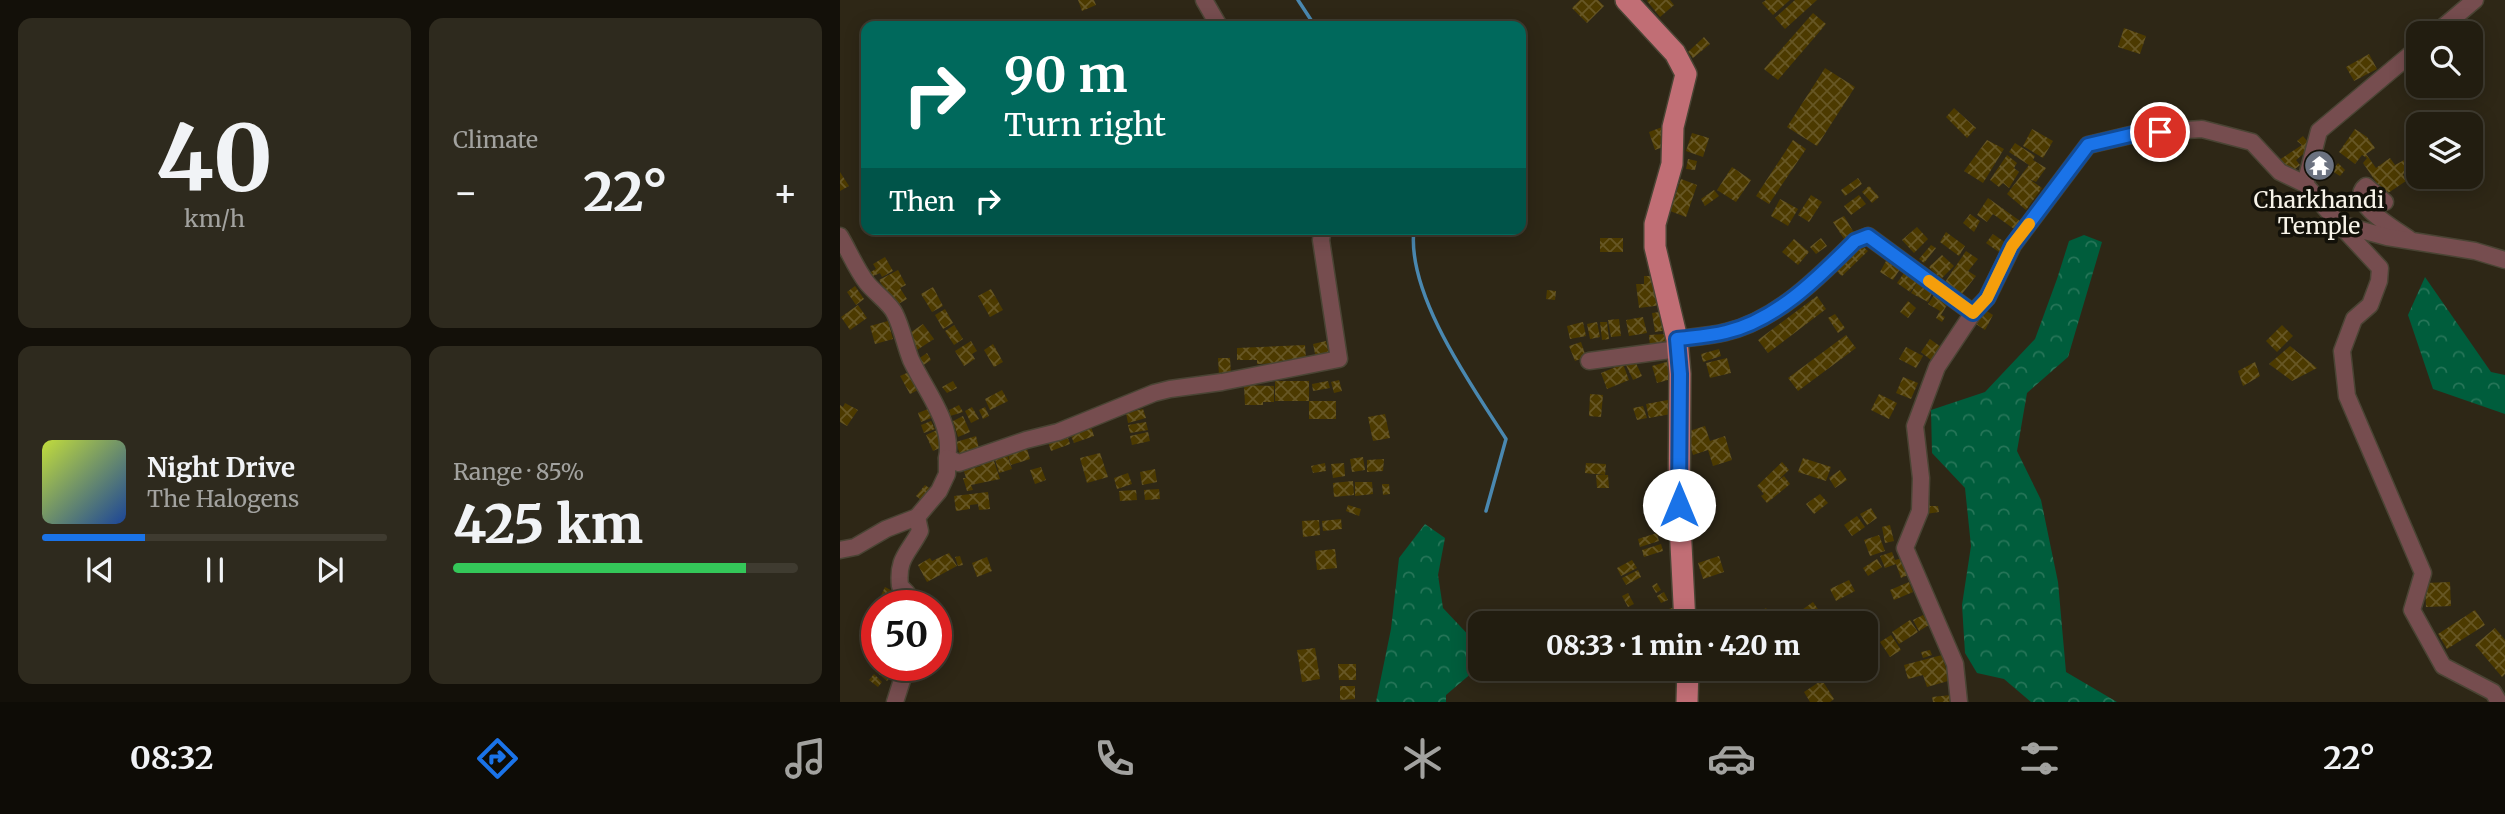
<!DOCTYPE html>
<html lang="en">
<head>
<meta charset="utf-8">
<style>
	body { margin:0; font-family:Merriweather,serif; background:#2e2a1e; color:#f1f3f6; height:100vh; display:flex; flex-direction:column; font-size:26px; white-space:nowrap }
	* { box-sizing:border-box; margin:0 }
	p { font-size:23px; color:#a2a29f }
	.icon { flex:none; width:38px; height:38px; fill:none; stroke:currentColor; stroke-width:2; stroke-linecap:round; stroke-linejoin:round }
	.map { position:relative; flex:1; overflow:hidden }
	.panel { display:flex; flex-direction:column; gap:18px; padding:18px; background:#131009; width:840px }
	.panel>* { flex:none }
	.guide { position:absolute; left:21px; top:21px; width:665px; height:214px; border-radius:14px; box-shadow:0 4px 18px #0003,0 0 0 2px #3f3b30; background:#00695c; color:#fff; overflow:hidden }
	.controls { position:absolute; left:1566px; top:21px; display:grid; gap:14px }
	.controls a { display:grid; place-items:center; width:77px; height:77px; border-radius:14px; background:#221d10; box-shadow:0 4px 18px #0003,0 0 0 2px #3f3b30; font-size:35px }
	.speed { position:absolute; left:21px; top:590px; display:flex; gap:14px; font-size:35px; font-weight:700; text-align:center }
	.speed>* { display:grid; place-content:center; width:91px; height:91px; border-radius:50%; background:#221d10; box-shadow:0 4px 18px #0003,0 0 0 2px #3f3b30; line-height:1 }
	.speed .limit { border:10px solid #d22; background:#fff; color:#111 }
	.pin { position:absolute; display:grid; place-items:center; width:60px; height:60px; color:#fff; margin:-30px; border:4px solid #fff; border-radius:50%; box-shadow:0 2px 7px #0007 }
	.me { position:absolute; width:77px; margin:-38px; rotate:0deg; stroke-linejoin:round; filter:drop-shadow(0 0 5px #0008) }
	.turn { display:flex; align-items:center; gap:24px; height:147px; padding:0 28px; font-size:32px }
	.turn .icon { width:91px; height:91px; stroke-width:2.5 }
	.turn b { display:block; font-size:49px; line-height:60px }
	.then { display:flex; align-items:center; height:66px; padding:0 28px; background:#0003; gap:14px; font-size:26px }
	.big { font-size:52px; font-weight:800; line-height:1.1 }
	.panel .card { flex:1; display:flex; flex-direction:column; justify-content:center; gap:10px; min-width:0; padding:0 24px; border-radius:14px; background:#2e2a1e }
	.panel .dial { align-items:center; gap:0 }
	.dial b { font-size:91px; line-height:1 }
	.song { display:flex; align-items:center; gap:21px }
	.cover { width:84px; height:84px; border-radius:10px; background:linear-gradient(135deg,hsl(70 70% 55%),hsl(220 70% 35%)) }
	.played { height:7px; border-radius:4px; background:linear-gradient(90deg,#1a73e8 30%,#3f3b30 30%) }
	.keys { display:flex; justify-content:space-around; direction:ltr }
	.heat { display:flex; justify-content:space-between; align-items:center; font-size:38px; direction:ltr }
	.charge { height:10px; border-radius:5px; background:linear-gradient(90deg,#34c759 85%,#3f3b30 0) }
	.panel .tiles { flex:1; display:grid; gap:18px; grid-template-columns:repeat(2,1fr) }
	.trip { position:absolute; left:628px; top:611px; width:410px; height:70px; border-radius:14px; background:#221d10; box-shadow:0 4px 18px #0003,0 0 0 2px #3f3b30; font-weight:800; line-height:70px; text-align:center }
	.dock { display:flex; height:112px; justify-content:space-around; align-items:center; background:#0e0c06; color:#a2a29f }
	.dock .icon { width:49px; height:49px }
	.dock .on { color:#1a73e8 }
	.dock b { font-size:32px; color:#f1f3f6 }
	main { display:flex; flex:1; min-height:0 }
	.map>svg:first-child { display:block }
	.forest { fill:url(#forest-crowns) }
	.lines { fill:none; stroke-linecap:round; stroke-linejoin:round }
	.stream { stroke:#4a88b0; stroke-width:3.5 }
	.building { fill:url(#building-cross-hatch) }
	.minor-casing { stroke:#4a4434; stroke-width:19 }
	.major-casing { stroke:#4a4434; stroke-width:24 }
	.minor { stroke:#764d4f; stroke-width:16 }
	.major { stroke:#c16e75; stroke-width:21 }
	.route-casing { stroke:#114b97; stroke-width:18 }
	.route { stroke:#1a73e8; stroke-width:12 }
	.slow { stroke:#f59e0b; stroke-width:12 }
	.labels { text-anchor:middle; stroke-width:7; stroke-linejoin:round; paint-order:stroke }
	.poi-label { font-size:23px; fill:#f8f4e9; stroke:#131109 }
</style>
</head>
<body>
<main>
<section class="panel">
<div class="tiles">
<div class="card dial"><b>40</b><p>km/h</p></div>
<div class="card"><p>Climate</p>
<div class="heat"><a>−</a><b class="big">22°</b><a>+</a></div>
</div>
<div class="card">
<div class="song"><i class="cover"></i><div><b>Night Drive</b><p>The Halogens</p></div></div>
<div class="played"></div>
<div class="keys"><svg class="icon" aria-label="previous" viewBox="0 0 24 24"><path d="M18 5L8 12l10 7zM5 5v14"/></svg><svg class="icon" aria-label="pause" viewBox="0 0 24 24"><path d="M8 5v14M16 5v14"/></svg><svg class="icon" aria-label="next" viewBox="0 0 24 24"><path d="M6 5l10 7-10 7zM19 5v14"/></svg></div>
</div>
<div class="card"><p>Range · 85%</p><b class="big">425 km</b><div class="charge"></div></div>
</div>
</section>
<div class="map">
<svg width="1665" height="702" viewBox="0 0 1665 702">
	<defs>
		<pattern id="forest-crowns" width="20" height="18" patternUnits="userSpaceOnUse" patternTransform="scale(1.75)"><rect width="20" height="18" fill="#005d3c"/><path d="M2 6a3 3 0 1 1 6 0M12 15a3 3 0 1 1 6 0" fill="none" stroke="#267558"/></pattern>
		<pattern id="building-cross-hatch" width="8" height="8" patternUnits="userSpaceOnUse" patternTransform="scale(1.75)"><rect width="8" height="8" fill="#4c3a00"/><path d="M0 0l8 8M0 8l8-8" fill="none" stroke="#675725"/></pattern>
	</defs>
	<rect width="100%" height="100%" fill="#2e2716"/>
	<!-- forest -->
	<g class="forest">
		<path d="M1244,235L1262,242L1228,357L1187,393L1177,451L1201,500L1218,582L1226,672L1277,702H1191L1164,679L1137,673L1125,653L1122,605L1131,546L1125,488L1092,453L1091,410L1145,392L1195,339L1217,279L1229,241Z"/>
		<path d="M1585,277L1651,372L1665,375V414L1593,389L1568,315Z"/>
		<path d="M585,524L605,538L598,575L603,608L635,642L633,672L606,695V702H536L551,629L559,558Z"/>
	</g>
	<g class="lines">
		<!-- stream -->
		<g class="stream">
			<path d="M458,0L475,26"/>
			<path d="M574,229C566,294 632,386 666,439L646,511"/>
		</g>
	</g>
	<!-- building -->
	<g class="building">
		<path d="M238,0H254L256,5L242,11Z"/>
		<path d="M740,0H758L764,6L747,23L732,8Z"/>
		<path d="M808,0H830L834,5L820,17L807,1Z"/>
		<path d="M926,0H950L933,15L922,3Z"/>
		<path d="M955,0H977L945,29L935,18Z"/>
		<path d="M973,13L986,24L938,80L924,69Z"/>
		<path d="M1284,28L1306,36L1300,54L1278,47Z"/>
		<path d="M864,37L870,44L853,58L848,52Z"/>
		<path d="M1529,54L1537,69L1514,81L1506,67Z"/>
		<path d="M985,68L1015,87L977,146L947,127Z"/>
		<path d="M1114,108L1136,128L1127,138L1106,117Z"/>
		<path d="M825,126L831,144L815,150L809,132Z"/>
		<path d="M1192,129L1213,141L1203,158L1183,146Z"/>
		<path d="M1515,129L1527,137L1535,148L1526,154L1536,168L1550,158L1555,165L1568,158L1575,168L1563,174L1566,181L1545,195L1523,163L1527,158L1522,155L1515,164L1499,152Z"/>
		<path d="M852,133L869,138L863,157L846,151Z"/>
		<path d="M1463,136L1472,147L1456,160L1460,165L1450,173L1439,160L1462,145L1457,141Z"/>
		<path d="M953,140L966,149L929,204L916,196Z"/>
		<path d="M1147,140L1164,149L1143,183L1124,171Z"/>
		<path d="M1175,143L1195,156L1193,160L1206,168L1196,182L1189,179L1202,188L1186,210L1167,194L1189,165L1169,152Z"/>
		<path d="M1167,155L1177,163L1174,168L1179,172L1169,188L1163,183L1159,187L1150,180Z"/>
		<path d="M848,159L857,161L855,170L846,169Z"/>
		<path d="M1498,163L1505,170L1500,176L1492,171Z"/>
		<path d="M892,167L911,180L896,202L877,190Z"/>
		<path d="M0,172L9,186L0,191Z"/>
		<path d="M1018,178L1022,184L1005,196L1001,190Z"/>
		<path d="M841,179L857,185L846,217L830,211Z"/>
		<path d="M1029,186L1039,197L1032,203L1022,192Z"/>
		<path d="M874,190L879,196L865,206L861,199Z"/>
		<path d="M971,195L982,202L969,222L958,215Z"/>
		<path d="M1019,195L1026,204L1011,215L1004,206Z"/>
		<path d="M1148,198L1180,221L1174,229L1153,214L1147,222L1137,215Z"/>
		<path d="M940,199L958,209L948,226L931,216Z"/>
		<path d="M1130,214L1140,221L1134,232L1123,223Z"/>
		<path d="M1004,216L1016,236L1006,242L993,222Z"/>
		<path d="M1077,227L1088,239L1074,253L1062,240Z"/>
		<path d="M1106,232L1125,246L1119,256L1100,242Z"/>
		<path d="M1153,234L1166,243L1159,252L1146,243Z"/>
		<rect x="760" y="238" width="23" height="14"/>
		<path d="M981,238L987,246L976,254L970,247Z"/>
		<path d="M954,239L969,252L958,265L942,252Z"/>
		<path d="M1018,242L1028,251L1002,276L994,269Z"/>
		<path d="M1091,245L1096,248L1084,263L1079,259Z"/>
		<path d="M1126,251L1138,259L1128,271L1136,276L1122,294L1105,282Z"/>
		<path d="M1102,255L1114,266L1101,279L1089,267Z"/>
		<path d="M45,257L53,271L42,277L40,273L31,277L29,273L36,269L33,264Z"/>
		<path d="M1046,261L1060,269L1053,280L1040,272Z"/>
		<path d="M58,270L66,285L60,288L67,299L55,306L39,280Z"/>
		<path d="M1064,273L1093,291L1088,302L1071,293L1077,283L1070,292L1057,283Z"/>
		<path d="M804,276H815L822,305L799,308L796,284H804Z"/>
		<path d="M15,286L24,299L16,305L7,292Z"/>
		<path d="M93,287L103,306L92,312L81,294Z"/>
		<path d="M151,289L163,310L150,317L138,296Z"/>
		<path d="M707,290L716,291L715,300L706,299Z"/>
		<path d="M1096,292L1110,300L1101,315L1105,317L1102,322L1096,318L1100,311L1088,304Z"/>
		<path d="M977,296L986,309L928,353L918,340Z"/>
		<path d="M1068,301L1076,308L1068,318L1060,312Z"/>
		<path d="M18,305L27,318L10,330L1,317Z"/>
		<path d="M1142,308L1153,315L1145,330L1133,322Z"/>
		<path d="M105,309L113,323L103,329L95,315Z"/>
		<path d="M827,311L829,330L815,332L812,313Z"/>
		<path d="M995,314L1005,328L998,333L988,318Z"/>
		<path d="M803,317L807,333L789,336L786,320Z"/>
		<path d="M779,319L781,336L771,337L768,320Z"/>
		<path d="M48,321L53,339L35,344L30,326Z"/>
		<path d="M743,322L746,336L730,339L727,326Z"/>
		<path d="M757,322L760,337L750,339L747,324Z"/>
		<path d="M760,322H767L769,339L762,340Z"/>
		<path d="M83,324L94,339L77,350L67,335Z"/>
		<path d="M114,325L123,339L114,345L105,331Z"/>
		<path d="M1442,325L1453,336L1437,352L1426,341Z"/>
		<path d="M825,334L827,345L810,347L809,335Z"/>
		<path d="M1006,335L1016,348L958,391L948,378Z"/>
		<path d="M1090,339L1101,347L1091,360L1081,352Z"/>
		<path d="M131,341L137,351L132,354L135,359L124,366L115,351Z"/>
		<path d="M486,341L489,355L476,358L473,344Z"/>
		<path d="M741,342L746,357L735,361L729,346Z"/>
		<path d="M153,344L163,362L154,367L144,350Z"/>
		<path d="M465,345L466,359L447,360V363L417,364V360H397V348Z"/>
		<path d="M1450,346L1477,368L1452,381L1429,364Z"/>
		<path d="M1066,347L1083,356L1076,368L1059,359Z"/>
		<path d="M879,349L881,356L863,362L861,354Z"/>
		<path d="M87,353L91,360L82,366L78,359Z"/>
		<path d="M378,358H390L391,374L379,375Z"/>
		<path d="M887,358L891,373L870,378L866,363Z"/>
		<path d="M795,361L802,376L793,380L786,365Z"/>
		<path d="M830,361L835,378L817,383L812,366Z"/>
		<path d="M1415,362L1420,376L1403,386L1398,371Z"/>
		<path d="M783,364L789,380L767,389L761,373Z"/>
		<path d="M69,372L78,390L70,394L60,376Z"/>
		<path d="M1063,377L1078,383L1071,399L1056,393Z"/>
		<path d="M499,380L502,391L494,393L491,382Z"/>
		<path d="M113,381L117,388L107,393L102,387Z"/>
		<rect x="435" y="381" width="34" height="20"/>
		<path d="M488,381L490,388L473,391L472,384Z"/>
		<path d="M404,385L434,386V402H423V405H405Z"/>
		<path d="M162,390L168,401L150,410L145,399Z"/>
		<path d="M750,394L763,395L761,417L749,416Z"/>
		<path d="M1039,394L1057,403L1049,419L1031,410Z"/>
		<path d="M828,400L831,414L809,418L806,404Z"/>
		<rect x="469" y="401" width="27" height="18"/>
		<path d="M5,403L18,410L7,426L0,422V405L3,407Z"/>
		<path d="M119,405L123,412L107,417L106,414L110,412L109,410Z"/>
		<path d="M803,406L807,418L797,420L793,408Z"/>
		<path d="M132,407L139,419L131,423L125,411Z"/>
		<path d="M145,407L149,416L143,419L139,410Z"/>
		<path d="M88,409L91,418L81,422L78,413Z"/>
		<path d="M303,409L306,418L288,423L286,413Z"/>
		<path d="M545,414L550,438L533,441L528,417Z"/>
		<path d="M123,416L130,432L118,437L113,421Z"/>
		<path d="M91,421L95,429L84,433L81,425Z"/>
		<path d="M306,422L308,430L290,433L288,425Z"/>
		<path d="M250,424L254,436L234,443L229,431Z"/>
		<path d="M865,426L870,441L885,436L892,460L873,466L868,450L853,455L846,432Z"/>
		<path d="M97,430L104,446L93,451L86,435Z"/>
		<path d="M226,432L230,444L211,451L207,439Z"/>
		<path d="M308,432L310,441L292,445L290,436Z"/>
		<path d="M136,436L139,449L120,455L116,442Z"/>
		<path d="M186,446L190,459L171,465L167,452Z"/>
		<path d="M166,452L172,469L159,473L154,456Z"/>
		<path d="M260,453L268,477L247,483L240,458Z"/>
		<path d="M523,457L525,470L512,472L510,459Z"/>
		<path d="M153,458L160,479L131,485L133,490L127,491L123,478H126L124,471L141,466L139,462Z"/>
		<path d="M963,458L991,467L986,481L958,472Z"/>
		<path d="M544,459L543,471L527,472V460Z"/>
		<path d="M942,462L949,470L934,484L944,476L950,484L927,503L921,496L924,494L917,486Z"/>
		<path d="M485,463L486,471L473,473L471,466Z"/>
		<path d="M504,463L505,476L493,478L491,464Z"/>
		<path d="M746,463L766,464L765,475L745,473Z"/>
		<path d="M201,467L206,480L195,484L190,470Z"/>
		<path d="M315,469L317,482L302,485L300,472Z"/>
		<path d="M1000,470L1007,480L995,488L989,478Z"/>
		<path d="M288,473L292,484L277,489L274,478Z"/>
		<path d="M756,475H768L769,488H757Z"/>
		<path d="M513,481L514,495L494,497L493,483Z"/>
		<path d="M515,482H532L533,494L515,496Z"/>
		<path d="M542,484H549L550,494L543,495Z"/>
		<path d="M85,485L92,490L83,501L76,496Z"/>
		<path d="M319,489L320,499L305,500L304,490Z"/>
		<path d="M296,490L297,500L280,501L279,491Z"/>
		<path d="M148,492L150,509L139,510L138,504L130,505V509L116,511L114,496Z"/>
		<path d="M980,494L988,503L974,514L966,504Z"/>
		<path d="M828,500L834,519L814,525L808,505Z"/>
		<path d="M1089,500L1090,506H1098L1099,512L1086,514L1083,501Z"/>
		<path d="M508,505L521,509L519,516L506,511Z"/>
		<path d="M1031,508L1037,518L1027,525L1020,514Z"/>
		<path d="M1017,516L1025,527L1012,536L1004,525Z"/>
		<path d="M501,519L502,529L483,531L482,521Z"/>
		<path d="M479,520L480,535L463,537L462,521Z"/>
		<path d="M1050,525L1054,541L1045,543L1042,527Z"/>
		<path d="M817,533L819,541L800,547L798,539Z"/>
		<path d="M1039,535L1045,551L1030,556L1024,540Z"/>
		<path d="M821,544L823,551L804,557L802,550Z"/>
		<path d="M495,549L497,568L477,570L475,551Z"/>
		<path d="M1052,552L1055,560L1062,558L1068,575L1061,578L1056,564L1045,568L1040,556Z"/>
		<path d="M109,553L117,566L87,582L78,565L90,558L92,561Z"/>
		<path d="M120,556L123,565L118,566L115,557Z"/>
		<path d="M879,556L884,572L863,579L858,563Z"/>
		<path d="M147,557L152,571L137,577L132,563Z"/>
		<path d="M1037,559L1042,567L1028,576L1023,568Z"/>
		<path d="M792,560L797,568L781,576L777,568Z"/>
		<path d="M798,570L801,577L786,585L782,578Z"/>
		<path d="M1009,580L1015,591L996,601L990,589Z"/>
		<path d="M1069,582L1073,592L1054,600L1050,590Z"/>
		<path d="M1610,582L1611,606L1586,607L1585,583Z"/>
		<path d="M817,583L821,590L816,593L812,586Z"/>
		<path d="M45,587L60,595L55,606L37,604Z"/>
		<path d="M824,592L828,600L821,603L817,596Z"/>
		<path d="M788,593L794,604L788,607L782,596Z"/>
		<path d="M973,602L982,615L972,623H952L949,619Z"/>
		<path d="M835,607L840,620L823,623L819,612Z"/>
		<path d="M926,608L935,623H918L914,615Z"/>
		<path d="M1635,610L1645,625L1607,649L1598,634Z"/>
		<path d="M1083,615L1089,625L1079,631L1073,620Z"/>
		<path d="M1070,620L1078,632L1059,644L1052,632Z"/>
		<path d="M1655,628L1665,640V674L1662,677L1635,645Z"/>
		<path d="M1051,635L1061,650L1050,657L1040,642Z"/>
		<path d="M475,648L480,679L462,682L457,650Z"/>
		<path d="M1090,650L1092,655L1083,658L1081,652Z"/>
		<path d="M1032,651L1036,659L1026,665V655Z"/>
		<path d="M1102,655L1106,669L1111,667L1115,679L1087,687L1083,675L1068,679L1064,665Z"/>
		<path d="M498,664H516V680H499Z"/>
		<path d="M40,665L51,676L47,681L35,671Z"/>
		<path d="M34,674L42,682L38,687L29,680Z"/>
		<path d="M982,680L994,699L990,702H970L964,692Z"/>
		<path d="M500,686H515V699L500,700Z"/>
		<path d="M1111,695L1112,702H1093L1092,697Z"/>
	</g>
	<g class="lines">
		<defs>
			<g id="minor">
				<path d="M364,0L379,26"/>
				<path d="M1596,33L1635,0"/>
				<path d="M1465,184L1479,131L1578,48"/>
				<path d="M1545,202L1526,186C1506,202 1557,230 1569,239"/>
				<path d="M1501,226L1540,268L1539,281L1530,305L1514,319L1502,351L1507,396L1583,573L1572,610L1603,666L1653,692L1659,702"/>
				<path d="M0,236C9,251 16,269 27,283C35,293 51,304 55,314C62,328 65,345 71,360C85,390 114,424 107,458"/>
				<path d="M837,339C854,337 871,336 886,332C937,320 979,277 1015,241L1028,236L1133,313L1147,298L1173,245L1248,145L1299,133L1362,129L1412,142L1440,172L1465,184L1499,224L1547,237L1635,251L1665,260"/>
				<path d="M749,361L838,349"/>
				<path d="M0,550L15,547L46,529L77,517L99,491L107,474V458L119,463L186,440L218,432L314,393L330,389L382,382L499,359L481,240L483,229"/>
				<path d="M66,606L67,593L60,586C57,558 68,554 80,531L77,517"/>
				<path d="M55,702L63,677L61,665"/>
				<path d="M1119,702L1115,664L1065,548L1080,511L1081,478L1075,426L1097,367L1133,313"/>
			</g>
			<g id="major">
				<path d="M786,0L835,53L846,74L833,127L832,164L815,224V247L837,339L840,374L839,505L845,623"/>
				<path d="M847,702L848,668"/>
			</g>
		</defs>
		<!-- minor casing -->
		<use href="#minor" class="minor-casing"/>
		<!-- major casing -->
		<use href="#major" class="major-casing"/>
		<!-- minor -->
		<use href="#minor" class="minor"/>
		<!-- major -->
		<use href="#major" class="major"/>
	</g>
	<g class="lines">
		<defs>
			<path id="route" d="M839,505L840,374L837,339C854,337 871,336 886,332C937,320 979,277 1015,241L1028,236L1133,313L1147,298L1172,246L1248,145L1299,133L1320,132"/>
		</defs>
		<!-- route casing -->
		<use href="#route" class="route-casing"/>
		<!-- route -->
		<use href="#route" class="route"/>
		<!-- slow -->
		<path class="slow" d="M1089,281L1133,313L1147,298L1172,246L1189,224"/>
	</g>
	<!-- icons -->
	<defs>
		<symbol id="temple-disc" viewBox="-11 -11 22 22"><circle r="9.5" fill="#6b7280" stroke="#131109"/><path d="M0-6L5-2H3V0L6.5 2.5H4V6H1.5V3h-3V6H-4V2.5H-6.5L-3 0V-2H-5Z" fill="#fff"/></symbol>
	</defs>
	<g fill-rule="evenodd">
		<use href="#temple-disc" x="1462" y="148" width="35" height="35"/>
	</g>
	<g class="labels">
		<!-- poi labels -->
		<g class="poi-label">
			<text x="1479" y="208">Charkhandi<tspan x="1479" dy="26">Temple</tspan></text>
		</g>
	</g>
</svg>
<div class="controls">
<a><svg class="icon" aria-label="search" viewBox="0 0 24 24"><circle cx="10" cy="10" r="6"/><path d="M15 15l6 6"/></svg></a>
<a><svg class="icon" aria-label="layers" viewBox="0 0 24 24"><path d="M12 4l9 5-9 5-9-5zM3 14l9 5 9-5"/></svg></a>
</div>
<div class="speed"><div class="limit">50</div></div>
<div class="pin" style="left:1320px;top:132px;background:#d93025"><svg class="icon" aria-label="arrive" viewBox="0 0 24 24"><path d="M6 21V4h12l-3 4 3 4H6"/></svg></div>
<svg class="me" style="left:839px;top:505px" viewBox="-20 -20 40 40"><circle r="19" fill="#fff"/><path d="M0-13L10 11 0 6-10 11z" fill="#1a73e8"/></svg>
<div class="trip">08:33 · 1 min · 420 m</div>
<div class="guide">
<div class="turn"><svg class="icon" aria-label="right" viewBox="0 0 24 24"><path d="M7 20v-9h11M14 6l5 5-5 5"/></svg><div><b>90 m</b>Turn right</div></div>
<div class="then">Then<svg class="icon" aria-label="right" viewBox="0 0 24 24"><path d="M7 20v-9h11M14 6l5 5-5 5"/></svg></div>
</div>
</div>
</main>
<nav class="dock">
<b>08:32</b>
<svg class="icon on" aria-label="directions" viewBox="0 0 24 24"><path d="M12 3l9 9-9 9-9-9zM9 14v-3h6M13 9l2 2-2 2"/></svg>
<svg class="icon" aria-label="music" viewBox="0 0 24 24"><path d="M9 18V5l10-2v13"/><circle cx="6" cy="18" r="3"/><circle cx="16" cy="16" r="3"/></svg>
<svg class="icon" aria-label="phone" viewBox="0 0 24 24"><path d="M5 4h4l2 5-3 2q2 4 5 5l2-3 5 2v4C11 20 4 13 5 4z"/></svg>
<svg class="icon" aria-label="climate" viewBox="0 0 24 24"><path d="M12 3v18M4 7l16 10M4 17L20 7"/></svg>
<svg class="icon" aria-label="car" viewBox="0 0 24 24"><path d="M5 17H2v-5l4-1 3-4h7l3 4 3 1v5h-3M9 17h6M6 11h13"/><circle cx="7" cy="17" r="2"/><circle cx="17" cy="17" r="2"/></svg>
<svg class="icon" aria-label="filters" viewBox="0 0 24 24"><path d="M4 7h16M4 17h16"/><circle cx="9" cy="7" r="2"/><circle cx="15" cy="17" r="2"/></svg>
<b>22°</b>
</nav>
</body>
</html>
